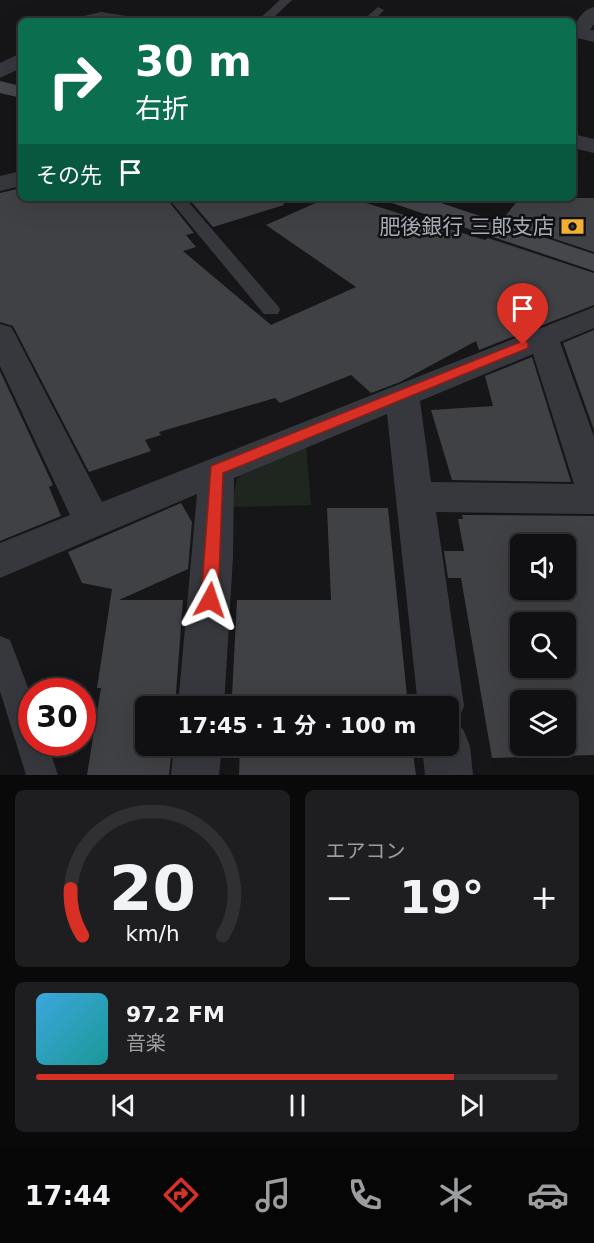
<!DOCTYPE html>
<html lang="ja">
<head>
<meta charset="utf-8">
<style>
	body { margin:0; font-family:"DejaVu Sans","Noto Sans JP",sans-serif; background:#1e1e20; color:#f1f3f6; height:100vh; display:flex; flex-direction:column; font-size:22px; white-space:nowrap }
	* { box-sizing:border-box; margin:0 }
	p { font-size:20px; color:#9c9d9f }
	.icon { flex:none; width:33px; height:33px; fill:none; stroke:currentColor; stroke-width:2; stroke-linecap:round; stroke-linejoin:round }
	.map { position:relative; height:775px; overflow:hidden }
	.details { display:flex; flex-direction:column; gap:15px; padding:15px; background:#09090a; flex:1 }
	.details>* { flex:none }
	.guide { position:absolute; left:18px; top:18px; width:558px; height:183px; border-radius:9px; box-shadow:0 6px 24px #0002,0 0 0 2px #303032; background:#0b6e4f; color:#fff; overflow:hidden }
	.buttons { position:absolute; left:510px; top:534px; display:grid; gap:12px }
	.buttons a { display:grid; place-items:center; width:66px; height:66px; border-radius:9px; background:#101012; box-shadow:0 6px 24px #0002,0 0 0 2px #303032; font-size:30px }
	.speed { position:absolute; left:18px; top:678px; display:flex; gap:12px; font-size:30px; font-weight:700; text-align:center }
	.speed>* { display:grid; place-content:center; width:78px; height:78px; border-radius:50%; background:#101012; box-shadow:0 6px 24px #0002,0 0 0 2px #303032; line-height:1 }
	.speed .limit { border:9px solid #d22; background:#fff; color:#111 }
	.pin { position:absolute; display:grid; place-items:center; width:51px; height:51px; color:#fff; margin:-62px -26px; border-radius:50% 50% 50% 0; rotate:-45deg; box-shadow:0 0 6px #0007 }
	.pin .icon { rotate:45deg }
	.me { position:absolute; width:66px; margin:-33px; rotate:5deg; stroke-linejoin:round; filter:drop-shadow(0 0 4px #0008) }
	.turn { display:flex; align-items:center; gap:21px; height:126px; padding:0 18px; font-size:27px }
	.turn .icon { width:78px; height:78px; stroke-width:2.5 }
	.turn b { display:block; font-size:42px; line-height:51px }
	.then { display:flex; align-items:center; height:57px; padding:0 18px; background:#0003; gap:12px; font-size:22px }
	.big { font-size:45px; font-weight:700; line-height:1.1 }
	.details .tile { flex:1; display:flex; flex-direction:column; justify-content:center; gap:9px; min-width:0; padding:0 21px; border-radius:9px; background:#1e1e20 }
	.details .dial { align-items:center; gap:0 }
	.dial svg { height:156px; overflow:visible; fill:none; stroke:#303032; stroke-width:7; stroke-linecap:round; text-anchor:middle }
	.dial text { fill:#f1f3f6; stroke:none }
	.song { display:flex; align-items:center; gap:18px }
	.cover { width:72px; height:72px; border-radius:9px; background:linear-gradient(135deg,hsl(200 70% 55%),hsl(180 70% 35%)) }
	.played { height:6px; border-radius:3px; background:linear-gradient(90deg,#d93025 80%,#303032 80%) }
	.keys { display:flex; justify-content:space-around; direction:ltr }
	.heat { display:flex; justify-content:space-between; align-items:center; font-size:33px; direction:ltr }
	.details .tiles { flex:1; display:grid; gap:15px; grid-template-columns:1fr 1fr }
	.tile:last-child { grid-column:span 2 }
	.trip { position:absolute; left:135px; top:696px; width:324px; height:60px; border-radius:9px; background:#101012; box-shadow:0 6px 24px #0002,0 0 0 2px #303032; font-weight:700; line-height:60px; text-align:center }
	.tabs { display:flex; height:96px; justify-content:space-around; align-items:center; background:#060607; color:#9c9d9f }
	.tabs .icon { width:42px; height:42px }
	.tabs .current { color:#d93025 }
	.tabs b { font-size:27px; color:#f1f3f6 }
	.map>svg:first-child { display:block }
	.green { fill:#1e261f }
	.building { fill:#404145; fill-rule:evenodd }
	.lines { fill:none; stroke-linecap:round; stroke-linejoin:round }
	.lane { fill:#37383d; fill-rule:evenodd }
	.street { fill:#37383d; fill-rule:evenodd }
	.secondary { fill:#45474d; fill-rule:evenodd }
	.route { fill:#d93025; stroke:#8d1f18; stroke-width:1.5 }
	.labels { text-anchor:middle; stroke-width:5; stroke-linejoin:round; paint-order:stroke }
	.poi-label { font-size:21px; fill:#a8adb8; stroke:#111113; text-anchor:end }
</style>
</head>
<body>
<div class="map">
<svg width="594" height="775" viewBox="0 0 594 775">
	<rect width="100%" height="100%" fill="#161618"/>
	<!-- green -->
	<path class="green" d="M306,445L311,505L231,507L237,479L248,468Z"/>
	<!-- building -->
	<g class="building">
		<path d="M21,188V198H166L194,233L186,235L196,247L183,251L271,325L356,287L266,225L327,198H350L485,240L488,238L594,273V305L479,350L476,341L400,382L371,393L351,375L280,403L275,398L159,432L161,435L145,440L151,451L89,472L13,326L0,322V193Z"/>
		<path d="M188,198H282L284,205L213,227Z"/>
		<path d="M520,198H594V252L501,221Z"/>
		<path d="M594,330V430L563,343Z"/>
		<path d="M532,357L571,482L452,480L431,410L493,406L485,376Z"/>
		<path d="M0,371L53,485L49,487L61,516L0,541Z"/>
		<path d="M181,503L192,522L188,569L119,600H183L175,706H146V746H172L169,775H87L101,688H97L112,589L82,583L68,552Z"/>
		<path d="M327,508H388L408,706H242V696H232L237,600H331Z"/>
		<path d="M462,515L594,516V755L492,758L461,578H448L444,551H464L458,519H463ZM520,544H566V590H520ZM520,622H566V668H520ZM520,700H566V746H520Z"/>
		<path d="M240,746H412L416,775H239Z"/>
	</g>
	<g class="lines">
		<!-- lane -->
		<g class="lane">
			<path d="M280,0H292L270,21H257Z"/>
			<path d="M378,7L384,10L374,21H362Z"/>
			<path d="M168,198H185L278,306L280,310L278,314H264Z"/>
			<path d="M0,636L10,640L32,698V742H47L58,775H26L0,691Z"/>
		</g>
		<!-- street -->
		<g class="street">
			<path d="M594,7V24L590,30H594V42L573,37C573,25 581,10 594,7Z"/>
			<path d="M101,12L133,17L136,21H76L79,17Z"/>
			<path d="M21,53V68L0,78V63Z"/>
			<path d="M573,134L594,139V153L573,148Z"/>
			<path d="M21,171V186L0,191V176Z"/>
			<path d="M594,307V328L560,342L594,437V514L436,512L464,706L457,722L451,724L463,729L470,746L473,775H425L422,746H448V706H418L387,414L234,478L233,557L224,706H178L197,494L0,578V543L70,515L0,366V324L11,327L15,334L102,502ZM533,354L574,484L431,482L420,401Z"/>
			<path d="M174,746H222L219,775H171Z"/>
		</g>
		<!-- secondary -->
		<g class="secondary">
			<path d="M0,81L21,86V98L0,93Z"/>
			<path d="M388,198H426L594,254V271L392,203Z"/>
		</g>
	</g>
	<!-- route -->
	<path class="route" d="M523,341L528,342V348L223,473L218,600L216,605L210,607L204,605L201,600L211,466Z"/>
	<!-- icons -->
	<defs>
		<symbol id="bank-bare" viewBox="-9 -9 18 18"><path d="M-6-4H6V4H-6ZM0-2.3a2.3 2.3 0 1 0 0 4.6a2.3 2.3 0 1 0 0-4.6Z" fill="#f2b134" stroke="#111113" stroke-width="2.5" paint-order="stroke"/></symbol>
	</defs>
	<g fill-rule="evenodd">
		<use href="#bank-bare" x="556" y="210" width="33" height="33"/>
	</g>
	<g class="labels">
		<!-- poi labels -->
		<g class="poi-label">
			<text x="554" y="234">肥後銀行 三郎支店</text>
		</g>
	</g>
</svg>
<div class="buttons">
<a><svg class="icon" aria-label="sound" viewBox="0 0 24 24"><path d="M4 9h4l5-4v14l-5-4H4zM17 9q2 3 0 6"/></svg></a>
<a><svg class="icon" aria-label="search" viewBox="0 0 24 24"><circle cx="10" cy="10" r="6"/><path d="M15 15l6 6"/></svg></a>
<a><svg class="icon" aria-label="layers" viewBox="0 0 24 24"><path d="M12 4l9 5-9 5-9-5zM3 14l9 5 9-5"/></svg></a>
</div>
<div class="speed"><div class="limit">30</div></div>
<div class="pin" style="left:523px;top:345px;background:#d93025"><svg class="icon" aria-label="arrive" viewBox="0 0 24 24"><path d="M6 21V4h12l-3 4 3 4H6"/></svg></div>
<svg class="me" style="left:210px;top:600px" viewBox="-20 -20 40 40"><path d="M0-17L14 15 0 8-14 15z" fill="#d93025" stroke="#fff" stroke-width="4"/></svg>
<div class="trip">17:45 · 1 分 · 100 m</div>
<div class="guide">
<div class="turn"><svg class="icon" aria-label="right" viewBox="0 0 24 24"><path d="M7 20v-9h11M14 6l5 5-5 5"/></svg><div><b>30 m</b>右折</div></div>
<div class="then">その先<svg class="icon" aria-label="arrive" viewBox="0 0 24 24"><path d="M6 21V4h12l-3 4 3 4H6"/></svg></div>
</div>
</div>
<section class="details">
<div class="tiles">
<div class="tile dial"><svg viewBox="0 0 100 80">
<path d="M14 69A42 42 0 1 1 86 69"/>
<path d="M14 69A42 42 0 0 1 8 45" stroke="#d93025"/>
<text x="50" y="56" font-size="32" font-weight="700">20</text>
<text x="50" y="72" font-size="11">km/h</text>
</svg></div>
<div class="tile"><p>エアコン</p>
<div class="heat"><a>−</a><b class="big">19°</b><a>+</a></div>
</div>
<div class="tile">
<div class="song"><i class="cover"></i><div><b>97.2 FM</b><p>音楽</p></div></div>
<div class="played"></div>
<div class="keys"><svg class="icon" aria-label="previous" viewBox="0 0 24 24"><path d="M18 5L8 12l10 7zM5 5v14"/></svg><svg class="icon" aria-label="pause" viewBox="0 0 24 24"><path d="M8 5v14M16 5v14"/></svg><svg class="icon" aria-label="next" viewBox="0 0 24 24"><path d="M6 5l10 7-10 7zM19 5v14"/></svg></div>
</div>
</div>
</section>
<nav class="tabs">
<b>17:44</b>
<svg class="icon current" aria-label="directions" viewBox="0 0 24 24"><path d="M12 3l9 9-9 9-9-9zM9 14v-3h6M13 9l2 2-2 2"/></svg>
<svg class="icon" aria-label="music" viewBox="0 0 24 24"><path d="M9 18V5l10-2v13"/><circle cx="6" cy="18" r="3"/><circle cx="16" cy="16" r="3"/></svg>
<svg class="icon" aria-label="phone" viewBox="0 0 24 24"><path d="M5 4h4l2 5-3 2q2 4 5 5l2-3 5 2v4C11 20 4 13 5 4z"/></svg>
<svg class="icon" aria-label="climate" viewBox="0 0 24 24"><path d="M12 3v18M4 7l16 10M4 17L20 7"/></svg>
<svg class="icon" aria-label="car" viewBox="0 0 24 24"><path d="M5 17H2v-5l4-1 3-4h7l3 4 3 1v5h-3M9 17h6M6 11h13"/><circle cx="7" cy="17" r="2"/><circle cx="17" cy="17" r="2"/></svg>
</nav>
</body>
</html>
